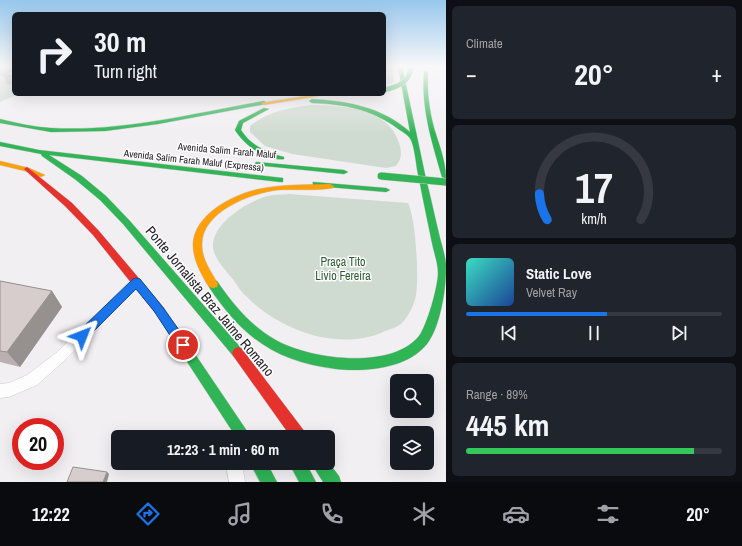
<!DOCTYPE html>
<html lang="en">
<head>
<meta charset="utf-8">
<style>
	body { margin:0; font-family:"Archivo Narrow",sans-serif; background:#20242c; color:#f1f3f6; height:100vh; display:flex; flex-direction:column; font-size:15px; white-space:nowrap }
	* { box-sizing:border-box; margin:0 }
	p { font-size:13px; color:#9ea1a6 }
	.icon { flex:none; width:22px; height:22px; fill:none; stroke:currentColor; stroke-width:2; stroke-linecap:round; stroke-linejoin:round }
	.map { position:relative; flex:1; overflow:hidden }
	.sheet { display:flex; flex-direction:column; gap:6px; padding:6px; background:#0d0f14; width:296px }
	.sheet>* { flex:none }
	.banner { position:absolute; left:12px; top:12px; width:374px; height:84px; border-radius:6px; box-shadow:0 4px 16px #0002; background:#171b24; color:#f1f3f6; overflow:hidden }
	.controls { position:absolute; left:390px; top:374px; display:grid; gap:8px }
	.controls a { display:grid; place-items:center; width:44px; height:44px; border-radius:6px; background:#171b24; box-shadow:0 4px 16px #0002; font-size:20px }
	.speed { position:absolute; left:12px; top:418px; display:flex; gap:8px; font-size:20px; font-weight:700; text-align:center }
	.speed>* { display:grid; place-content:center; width:52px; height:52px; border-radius:50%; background:#171b24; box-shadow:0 4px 16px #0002; line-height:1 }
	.speed .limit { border:6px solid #d22; background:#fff; color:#111 }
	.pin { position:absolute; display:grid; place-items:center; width:34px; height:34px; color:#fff; margin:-17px; border:2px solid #fff; border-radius:50%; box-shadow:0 1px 4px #0007 }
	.me { position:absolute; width:44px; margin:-22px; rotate:45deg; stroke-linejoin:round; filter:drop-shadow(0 0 3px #0008) }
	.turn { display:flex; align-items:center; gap:14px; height:84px; padding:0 16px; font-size:18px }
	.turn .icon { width:52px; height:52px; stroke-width:2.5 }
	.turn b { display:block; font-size:28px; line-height:34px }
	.big { font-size:30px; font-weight:800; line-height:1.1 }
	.sheet .card { flex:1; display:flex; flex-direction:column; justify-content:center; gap:6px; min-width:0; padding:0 14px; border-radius:6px; background:#20242c }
	.sheet .dial { align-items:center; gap:0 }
	.dial svg { height:104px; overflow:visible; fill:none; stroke:#363941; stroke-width:7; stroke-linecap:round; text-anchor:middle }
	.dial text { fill:#f1f3f6; stroke:none }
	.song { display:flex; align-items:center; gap:12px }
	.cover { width:48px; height:48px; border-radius:6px; background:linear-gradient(135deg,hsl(170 70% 55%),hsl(220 70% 35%)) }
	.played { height:4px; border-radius:2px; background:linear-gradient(90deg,#1a73e8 55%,#363941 55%) }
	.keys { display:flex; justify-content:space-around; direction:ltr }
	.heat { display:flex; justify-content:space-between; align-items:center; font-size:22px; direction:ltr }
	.charge { height:6px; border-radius:3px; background:linear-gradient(90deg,#34c759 89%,#363941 0) }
	.trip { position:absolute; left:111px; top:430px; width:224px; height:40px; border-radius:6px; background:#171b24; box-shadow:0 4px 16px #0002; font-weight:800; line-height:40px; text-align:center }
	.tab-bar { display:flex; height:64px; justify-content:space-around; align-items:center; background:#090b0e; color:#9ea1a6 }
	.tab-bar .icon { width:28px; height:28px }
	.tab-bar .on { color:#1a73e8 }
	.tab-bar b { font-size:18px; color:#f1f3f6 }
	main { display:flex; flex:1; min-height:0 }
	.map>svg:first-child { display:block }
	.green { fill:#cfdbd0 }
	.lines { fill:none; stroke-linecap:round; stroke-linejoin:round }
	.lane-casing { stroke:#cccbcd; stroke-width:1 }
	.fast-casing { stroke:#cccbcd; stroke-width:1 }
	.slow-casing { stroke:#cccbcd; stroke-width:1 }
	.jam-casing { stroke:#cccbcd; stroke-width:1 }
	.lane { fill:#fdfdfd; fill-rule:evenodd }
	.fast { fill:#30b455; fill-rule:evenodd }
	.slow { fill:#ff9f0a; fill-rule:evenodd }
	.jam { fill:#e5322d; fill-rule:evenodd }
	.fast-bridge-far1-casing { stroke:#cccbcd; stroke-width:5.5; stroke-linecap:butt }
	.fast-bridge-casing { stroke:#cccbcd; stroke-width:8; stroke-linecap:butt }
	.fast-bridge-far1 { stroke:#30b455; stroke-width:4.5 }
	.fast-bridge { stroke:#30b455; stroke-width:7 }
	.wall { fill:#b9b0af }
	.shaded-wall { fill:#96908f }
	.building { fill:#d7cdcc; stroke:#96908f }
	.route { fill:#1a73e8; stroke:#114b97 }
	.labels { text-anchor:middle; stroke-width:3; stroke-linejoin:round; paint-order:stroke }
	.far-street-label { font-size:10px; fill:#1f1d1f; stroke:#fefdff }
	.park-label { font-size:12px; fill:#2c5c2e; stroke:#fefdff }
	.near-street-label { font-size:14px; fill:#1f1d1f; stroke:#fefdff }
</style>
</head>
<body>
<main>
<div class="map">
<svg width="446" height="482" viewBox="0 0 446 482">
	<rect width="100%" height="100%" fill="#f1eff2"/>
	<!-- green -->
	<g class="green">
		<path d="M392,66L394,82L384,85V69Z"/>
		<path d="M0,77L14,79V94H19L0,102Z"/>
		<path d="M312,105C343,106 388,107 399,143C402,152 402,159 396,166L386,168L292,154L265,146L250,132V126C269,111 288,108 312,105Z"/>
		<path d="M289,194L408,203C416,219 419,277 416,295C414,306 407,320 398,326C393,329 386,330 381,333C336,351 279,330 246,296C240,291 236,283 231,277C225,270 217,261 214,252C206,227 247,201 268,196C274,194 282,195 289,194Z"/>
	</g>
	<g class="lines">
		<defs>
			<g id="lane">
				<path d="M136,278L140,279L141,282L140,285L64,361L37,385L9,397L0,398V384L9,383L27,375L56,353L132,279Z"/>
				<path d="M226,463H242L245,482H229Z"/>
			</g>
			<g id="fast">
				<path d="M398,66H402C410,104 418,141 426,179C431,198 435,218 440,238C442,246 445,255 446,264C446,279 445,291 442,305C439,319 435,333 427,344C407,369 365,372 336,369C276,362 242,337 209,287L208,284L209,281L213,280L217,281C232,303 250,325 274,339C307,359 391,371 419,336C427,325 438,287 438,273C438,263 434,253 432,243C427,219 422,194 417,169C416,162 414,146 411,140C409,135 401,131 397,128C371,109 343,104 312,103L309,101L312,99C348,101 382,107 410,132Z"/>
				<path d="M426,71L428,72C427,91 429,109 434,128C439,145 446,161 446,179L442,177C432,142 421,109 424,72Z"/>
				<path d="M264,101L267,103L266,104L158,124L105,131L51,132L0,123V119C17,123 34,127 51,128C123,132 194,113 264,101Z"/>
				<path d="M264,108L269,109L243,123L241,130C251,146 267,152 284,157V159C267,162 244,145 235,130L239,121Z"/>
				<path d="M0,142L39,150L283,178V182H280L49,155L82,176L106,196L129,220L242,349L244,353L242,357L238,359L234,357L123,224L100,200L76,180L42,156L41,154L0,146Z"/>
				<path d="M257,162L344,170L348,172L344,174L255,165V163Z"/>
				<path d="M313,182L386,188L390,190L386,192L316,186H313Z"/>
				<path d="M160,306L164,308L251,437H236L156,314L155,311L156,308Z"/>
				<path d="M328,462L339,476L341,482H323L311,463Z"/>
				<path d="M250,463H267L277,482H260Z"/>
				<path d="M289,463H306L316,482H299Z"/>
			</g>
			<g id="slow">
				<path d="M318,94H331L264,105L261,103Z"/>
				<path d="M0,161L29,168L45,175L41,177L25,171L0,165Z"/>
				<path d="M330,184L334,186L333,188C315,191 296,189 278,190C251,193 201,212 202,245C202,260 211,271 218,284L217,287L213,288L209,287C201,274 193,260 193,244C194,214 234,194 259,189C283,184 307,185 330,184Z"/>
			</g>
			<g id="jam">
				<path d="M27,167L72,203L99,231L164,308L165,311L164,314L160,316L156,314L93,235L66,207L25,170L24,169Z"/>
				<path d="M238,347L242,349L305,432L307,437H291L234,357L232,353L234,349Z"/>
			</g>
		</defs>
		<!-- lane casing -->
		<use href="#lane" class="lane-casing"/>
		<!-- fast casing -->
		<use href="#fast" class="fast-casing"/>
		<!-- slow casing -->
		<use href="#slow" class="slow-casing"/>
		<!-- jam casing -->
		<use href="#jam" class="jam-casing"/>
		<!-- lane -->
		<use href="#lane" class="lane"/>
		<!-- fast -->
		<use href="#fast" class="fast"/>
		<!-- slow -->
		<use href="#slow" class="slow"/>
		<!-- jam -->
		<use href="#jam" class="jam"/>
		<defs>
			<path id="fast-bridge-far1" d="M384,90C398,87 410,82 411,66"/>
			<path id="fast-bridge" d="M381,176L446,182"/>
		</defs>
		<!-- fast-bridge-far1 casing -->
		<use href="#fast-bridge-far1" class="fast-bridge-far1-casing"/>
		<!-- fast-bridge casing -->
		<use href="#fast-bridge" class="fast-bridge-casing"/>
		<!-- fast-bridge-far1 -->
		<use href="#fast-bridge-far1" class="fast-bridge-far1"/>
		<!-- fast-bridge -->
		<use href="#fast-bridge" class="fast-bridge"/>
	</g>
	<!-- wall -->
	<g class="wall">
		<path d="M0,66H14V85L7,84L4,77L0,76Z"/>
		<path d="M0,281L52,291L62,307L20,367L0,362Z"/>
	</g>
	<!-- shaded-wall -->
	<g class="shaded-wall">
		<path d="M52,291L62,307L20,367L7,352Z"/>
		<path d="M107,472L109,474L107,482H103Z"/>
	</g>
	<!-- building -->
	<g class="building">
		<path d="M2,66H14V67Z"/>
		<path d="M14,70V76L3,75Z"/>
		<path d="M0,281L52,291L7,352L0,351Z"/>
		<path d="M73,467L107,472L103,482H67Z"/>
	</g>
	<!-- sky -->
	<linearGradient id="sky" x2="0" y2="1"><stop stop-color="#97c7ec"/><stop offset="0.5" stop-color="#f9f8f9"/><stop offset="1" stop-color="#f9f8f9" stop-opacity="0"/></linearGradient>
	<rect width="446" height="133" fill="url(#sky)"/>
	<!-- route -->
	<path class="route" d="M136,278L140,279L161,305L187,341L189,345L187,349L183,351L179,349L154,311L136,289L86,339L82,341L78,339L76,336L78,332L133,279Z"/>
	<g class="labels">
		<!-- far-street labels -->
		<g class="far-street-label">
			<text transform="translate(227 150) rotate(5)" y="4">Avenida Salim Farah Maluf</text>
			<text transform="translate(194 160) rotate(6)" y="4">Avenida Salim Farah Maluf (Expressa)</text>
		</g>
		<!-- park labels -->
		<g class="park-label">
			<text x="343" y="266">Praça Tito<tspan x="343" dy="14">Livio Fereira</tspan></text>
		</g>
		<!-- near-street labels -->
		<g class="near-street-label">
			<text transform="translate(210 301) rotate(50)" y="5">Ponte Jornalista Braz Jaime Romano</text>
		</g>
	</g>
</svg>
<div class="controls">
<a><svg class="icon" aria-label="search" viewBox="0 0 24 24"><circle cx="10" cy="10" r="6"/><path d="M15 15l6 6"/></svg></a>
<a><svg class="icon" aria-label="layers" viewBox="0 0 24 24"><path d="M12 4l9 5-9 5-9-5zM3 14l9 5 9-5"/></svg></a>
</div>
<div class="speed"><div class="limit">20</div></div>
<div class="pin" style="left:183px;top:345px;background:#d93025"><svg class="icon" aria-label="arrive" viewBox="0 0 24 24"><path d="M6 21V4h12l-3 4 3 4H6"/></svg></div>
<svg class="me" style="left:82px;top:336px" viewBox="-20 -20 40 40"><path d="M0-17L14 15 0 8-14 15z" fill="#1a73e8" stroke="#fff" stroke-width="4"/></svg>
<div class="trip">12:23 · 1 min · 60 m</div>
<div class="banner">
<div class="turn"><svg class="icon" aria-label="right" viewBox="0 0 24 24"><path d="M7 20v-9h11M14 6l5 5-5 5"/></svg><div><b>30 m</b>Turn right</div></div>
</div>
</div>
<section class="sheet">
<div class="card"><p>Climate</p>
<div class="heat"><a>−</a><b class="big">20°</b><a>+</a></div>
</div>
<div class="card dial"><svg viewBox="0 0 100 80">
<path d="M14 69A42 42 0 1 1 86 69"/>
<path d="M14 69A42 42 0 0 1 8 49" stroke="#1a73e8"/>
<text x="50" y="56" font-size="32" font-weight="700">17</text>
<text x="50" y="72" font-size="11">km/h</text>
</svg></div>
<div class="card">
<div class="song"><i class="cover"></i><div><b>Static Love</b><p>Velvet Ray</p></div></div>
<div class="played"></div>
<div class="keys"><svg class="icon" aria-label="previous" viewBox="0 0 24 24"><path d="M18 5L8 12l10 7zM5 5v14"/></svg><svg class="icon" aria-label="pause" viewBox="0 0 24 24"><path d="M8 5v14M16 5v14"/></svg><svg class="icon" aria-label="next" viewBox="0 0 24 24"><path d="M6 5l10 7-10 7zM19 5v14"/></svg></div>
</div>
<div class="card"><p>Range · 89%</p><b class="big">445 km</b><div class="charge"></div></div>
</section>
</main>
<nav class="tab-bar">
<b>12:22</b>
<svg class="icon on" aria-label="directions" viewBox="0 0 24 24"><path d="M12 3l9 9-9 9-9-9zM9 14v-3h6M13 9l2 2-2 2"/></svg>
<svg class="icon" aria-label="music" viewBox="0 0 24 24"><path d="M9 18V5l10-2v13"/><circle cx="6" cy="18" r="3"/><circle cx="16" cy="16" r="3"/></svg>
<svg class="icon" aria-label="phone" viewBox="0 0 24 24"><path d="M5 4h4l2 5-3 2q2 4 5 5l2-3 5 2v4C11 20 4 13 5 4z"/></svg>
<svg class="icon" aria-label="climate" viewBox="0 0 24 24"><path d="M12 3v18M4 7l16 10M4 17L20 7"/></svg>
<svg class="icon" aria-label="car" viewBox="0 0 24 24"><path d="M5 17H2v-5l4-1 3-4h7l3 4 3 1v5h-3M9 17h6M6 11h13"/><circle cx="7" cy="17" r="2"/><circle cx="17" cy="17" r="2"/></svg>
<svg class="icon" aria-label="filters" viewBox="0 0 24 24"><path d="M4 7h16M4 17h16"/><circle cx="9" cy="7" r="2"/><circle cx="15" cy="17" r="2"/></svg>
<b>20°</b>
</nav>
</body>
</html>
